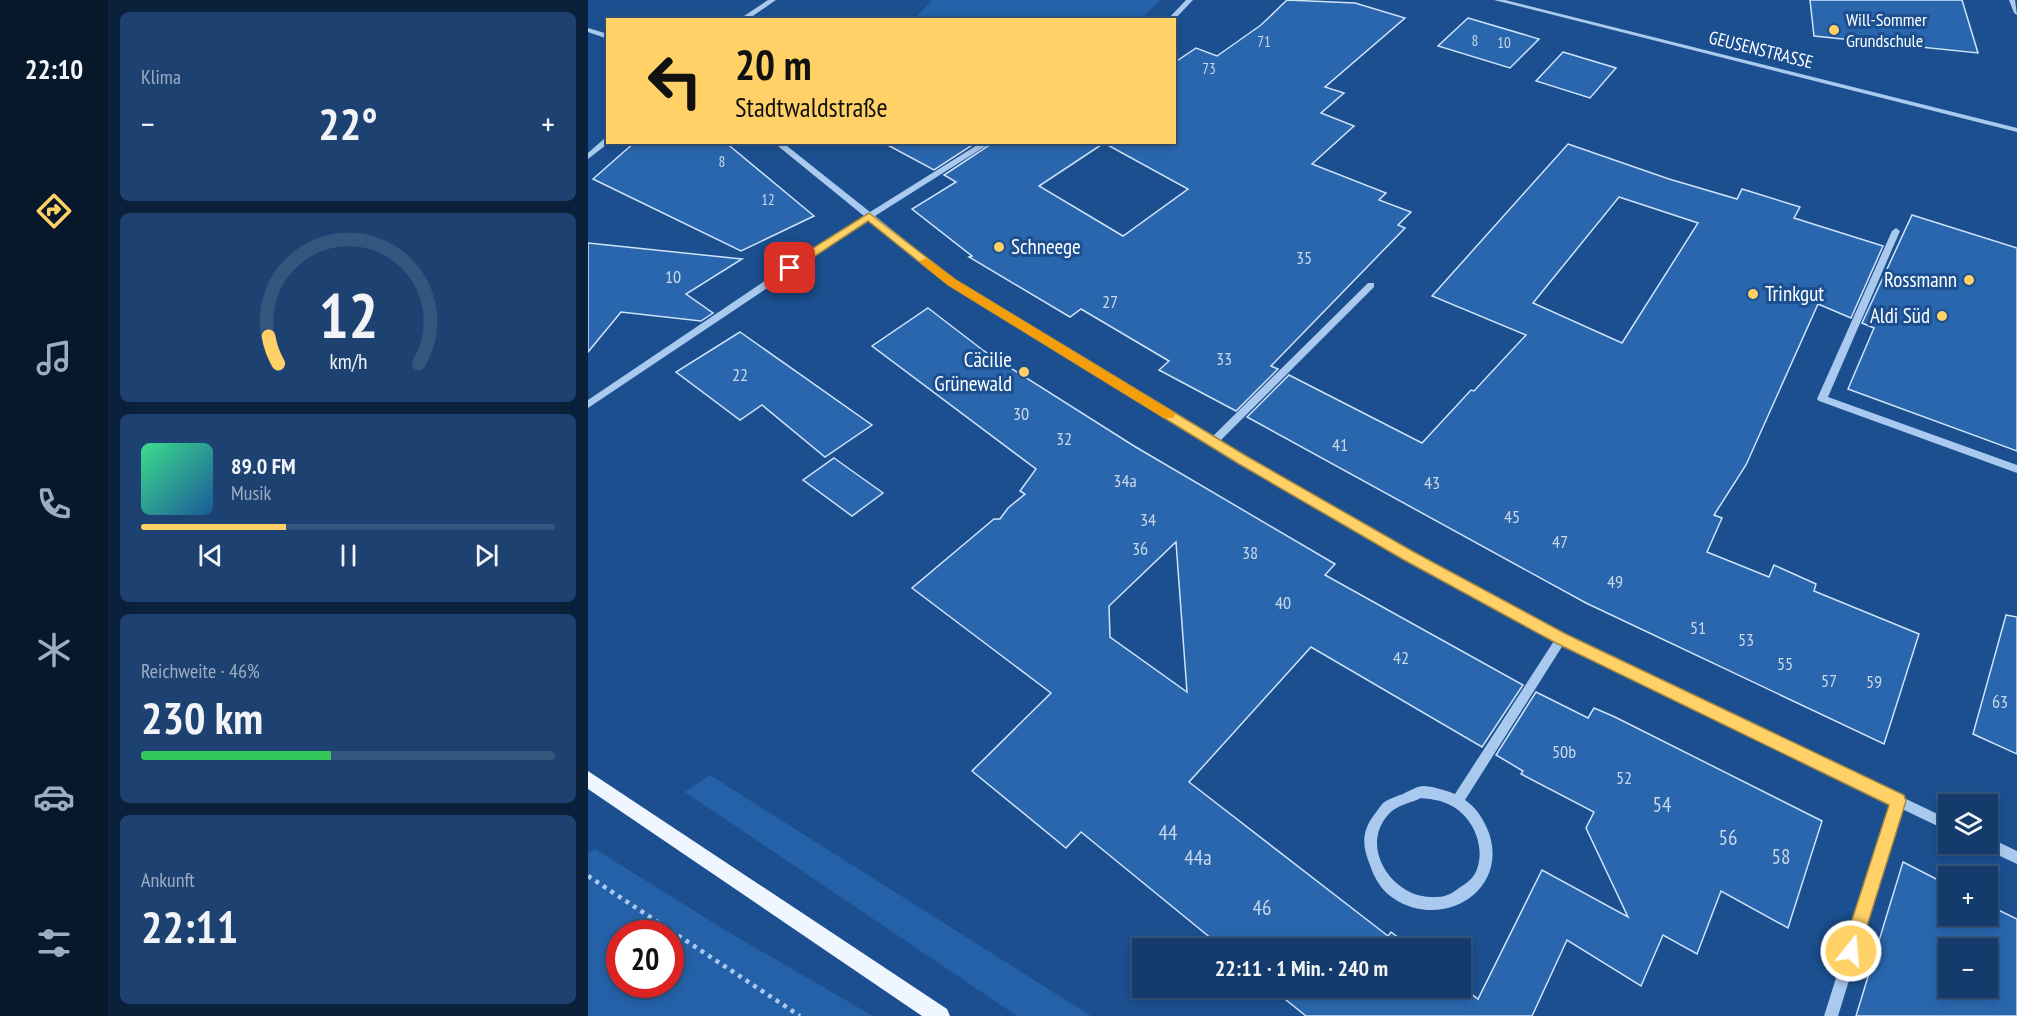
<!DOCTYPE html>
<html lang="de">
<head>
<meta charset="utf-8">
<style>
	body { margin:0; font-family:"PT Sans Narrow",sans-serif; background:#1d4271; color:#f1f3f6; height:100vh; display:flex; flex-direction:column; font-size:22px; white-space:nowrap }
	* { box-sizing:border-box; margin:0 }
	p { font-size:20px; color:#9dadc1 }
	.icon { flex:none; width:33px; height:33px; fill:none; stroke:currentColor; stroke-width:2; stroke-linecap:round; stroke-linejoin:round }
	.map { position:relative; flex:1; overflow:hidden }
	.details { display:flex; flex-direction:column; gap:12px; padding:12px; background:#0b203b; width:480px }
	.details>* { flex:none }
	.hud { position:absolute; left:18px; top:18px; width:570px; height:126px; border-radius:0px; box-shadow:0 3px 9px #0003,0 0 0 2px #33557e; background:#ffd166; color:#111; overflow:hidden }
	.controls { position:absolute; left:1350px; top:794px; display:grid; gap:12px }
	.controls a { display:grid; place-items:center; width:60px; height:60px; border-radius:0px; background:#143b6b; box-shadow:0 3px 9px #0003,0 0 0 2px #33557e; font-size:30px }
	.speed { position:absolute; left:18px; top:920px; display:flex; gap:12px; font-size:30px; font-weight:700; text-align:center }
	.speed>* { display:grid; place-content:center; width:78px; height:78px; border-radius:50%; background:#143b6b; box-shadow:0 3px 9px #0003,0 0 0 2px #33557e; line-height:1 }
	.speed .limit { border:9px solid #d22; background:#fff; color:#111 }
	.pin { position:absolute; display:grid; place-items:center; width:51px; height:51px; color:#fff; margin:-26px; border-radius:12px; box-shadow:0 3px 9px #0006 }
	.me { position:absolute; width:66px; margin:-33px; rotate:17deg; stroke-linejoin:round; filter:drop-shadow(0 0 4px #0008) }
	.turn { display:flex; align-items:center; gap:21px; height:126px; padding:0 30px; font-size:27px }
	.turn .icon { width:78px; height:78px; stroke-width:2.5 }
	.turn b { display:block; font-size:42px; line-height:51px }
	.big { font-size:45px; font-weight:700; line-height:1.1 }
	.details .widget { flex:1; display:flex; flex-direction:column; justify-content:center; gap:9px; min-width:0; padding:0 21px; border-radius:9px; background:#1d4271 }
	.details .dial { align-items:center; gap:0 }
	.dial svg { height:156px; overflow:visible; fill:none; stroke:#33557e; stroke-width:7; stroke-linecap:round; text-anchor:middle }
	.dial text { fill:#f1f3f6; stroke:none }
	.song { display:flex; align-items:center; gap:18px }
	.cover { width:72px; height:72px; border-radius:9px; background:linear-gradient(135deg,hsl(150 70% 55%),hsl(210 70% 35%)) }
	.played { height:6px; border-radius:3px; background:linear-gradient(90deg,#ffd166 35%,#33557e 35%) }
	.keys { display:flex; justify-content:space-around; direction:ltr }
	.heat { display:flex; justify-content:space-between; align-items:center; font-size:33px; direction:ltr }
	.charge { height:9px; border-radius:4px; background:linear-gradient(90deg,#34c759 46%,#33557e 0) }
	.trip { position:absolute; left:544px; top:938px; width:339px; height:60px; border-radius:0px; background:#143b6b; box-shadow:0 3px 9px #0003,0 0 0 2px #33557e; font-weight:700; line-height:60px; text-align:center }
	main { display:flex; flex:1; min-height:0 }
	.dock { display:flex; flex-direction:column; width:108px; justify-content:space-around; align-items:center; background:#08182b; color:#9dadc1 }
	.dock .icon { width:42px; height:42px }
	.dock .current { color:#ffd166 }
	.dock b { font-size:27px; color:#f1f3f6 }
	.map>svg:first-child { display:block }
	.green { fill:#2461a8; fill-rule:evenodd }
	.building { fill:#2a66ad; stroke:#cfe3fa; stroke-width:1.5; fill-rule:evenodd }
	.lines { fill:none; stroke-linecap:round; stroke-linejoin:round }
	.path { stroke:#a9c9ee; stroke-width:4.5; stroke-dasharray:4 5; stroke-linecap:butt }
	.minor { fill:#a9c9ee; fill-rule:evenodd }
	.major { fill:#f0f6ff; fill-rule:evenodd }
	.route { fill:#ffd166; stroke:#a68842; stroke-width:1.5 }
	.slow { fill:#f59e0b }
	.poi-dot { fill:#ffd166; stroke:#1b4f8f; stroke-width:2 }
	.labels { text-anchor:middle; stroke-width:6; stroke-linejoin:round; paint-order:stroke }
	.far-number-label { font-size:15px; fill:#cad9ea }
	.far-poi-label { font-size:18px; fill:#fff; stroke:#1b4f8f; text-anchor:start }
	.far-street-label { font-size:18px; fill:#fff; stroke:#1b4f8f }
	.number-label { font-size:18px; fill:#cad9ea }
	.poi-label { font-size:21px; fill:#fff; stroke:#1b4f8f; text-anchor:end }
	.near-number-label { font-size:21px; fill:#cad9ea }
</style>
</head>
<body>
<main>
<nav class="dock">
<b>22:10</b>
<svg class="icon current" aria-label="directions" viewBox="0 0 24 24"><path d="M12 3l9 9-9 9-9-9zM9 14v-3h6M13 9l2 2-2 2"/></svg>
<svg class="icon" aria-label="music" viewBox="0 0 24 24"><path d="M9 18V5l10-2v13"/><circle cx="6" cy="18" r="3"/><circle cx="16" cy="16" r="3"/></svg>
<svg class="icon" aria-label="phone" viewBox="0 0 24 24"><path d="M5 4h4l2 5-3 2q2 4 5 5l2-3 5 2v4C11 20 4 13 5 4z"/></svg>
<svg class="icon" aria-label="climate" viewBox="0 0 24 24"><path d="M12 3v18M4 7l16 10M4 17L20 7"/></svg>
<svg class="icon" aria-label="car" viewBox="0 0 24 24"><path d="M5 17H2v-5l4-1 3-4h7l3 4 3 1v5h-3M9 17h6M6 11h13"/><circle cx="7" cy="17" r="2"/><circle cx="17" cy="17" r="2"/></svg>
<svg class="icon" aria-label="filters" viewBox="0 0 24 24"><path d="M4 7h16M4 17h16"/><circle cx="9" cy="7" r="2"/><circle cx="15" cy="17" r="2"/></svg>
</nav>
<section class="details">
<div class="widget"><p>Klima</p>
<div class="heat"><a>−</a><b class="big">22°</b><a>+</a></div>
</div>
<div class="widget dial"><svg viewBox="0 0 100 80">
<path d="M14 69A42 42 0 1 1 86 69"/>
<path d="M14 69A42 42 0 0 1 9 55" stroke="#ffd166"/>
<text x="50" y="56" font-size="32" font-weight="700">12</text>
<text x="50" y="72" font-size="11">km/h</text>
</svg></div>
<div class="widget">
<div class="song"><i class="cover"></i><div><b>89.0 FM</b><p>Musik</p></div></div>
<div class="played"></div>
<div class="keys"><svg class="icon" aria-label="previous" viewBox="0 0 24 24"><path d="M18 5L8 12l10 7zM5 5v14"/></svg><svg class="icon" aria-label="pause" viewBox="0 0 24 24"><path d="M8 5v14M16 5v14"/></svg><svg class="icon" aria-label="next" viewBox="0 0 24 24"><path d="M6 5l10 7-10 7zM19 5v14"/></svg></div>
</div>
<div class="widget"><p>Reichweite · 46%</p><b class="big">230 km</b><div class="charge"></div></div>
<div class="widget"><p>Ankunft</p><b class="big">22:11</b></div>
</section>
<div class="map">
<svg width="1429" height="1016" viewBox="0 0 1429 1016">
	<rect width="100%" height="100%" fill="#1b4f8f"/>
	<!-- green -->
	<g class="green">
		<path d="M344,0H573L552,19H326Z"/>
		<path d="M122,775L503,1016H429L97,792Z"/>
		<path d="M7,849L137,930L285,1016H0V853ZM32,933H82V984H32Z"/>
	</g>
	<!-- building -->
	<g class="building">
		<path d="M699,0L767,3L817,18L737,87L756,93L733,113L766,126L724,164L798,193L791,200L823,212L810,225L817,228L683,366L690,369L648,411L571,370L581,361L493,309L482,317L381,257L384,256L324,209L368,182L356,175L406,142H586V63L608,48L629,56L673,25ZM516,143L600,189L535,236L451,186Z"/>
		<path d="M1222,0H1374L1390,53L1226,36Z"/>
		<path d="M880,18L951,39L922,68L850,46Z"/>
		<path d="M975,52L1028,68L1002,98L948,81Z"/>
		<path d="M47,142H137L226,216L153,251L5,179Z"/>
		<path d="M294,142H389L346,170Z"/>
		<path d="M980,144L1081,179L1149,199L1154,189L1212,207L1206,218L1295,246L1263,318L1230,304L1158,465L1126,515L1134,518L1119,552L1181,577L1186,565L1228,584L1226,591L1331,634L1296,744L998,603L659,417L701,375L834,443L883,390L886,391L938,335L844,296ZM1031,197L1110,223L1034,343L945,303Z"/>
		<path d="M1324,215L1429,248V451L1260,389L1286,328L1274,323Z"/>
		<path d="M0,243L154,259L98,294L125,313L113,321L33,312L0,352Z"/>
		<path d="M340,308L396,351L546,446L747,564L737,575L935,685L894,747L723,647L601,782L800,936L803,932L824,948H635L493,832L478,848L384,771L463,693L324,588L406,519H412L420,508L437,494L432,491L448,469L284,346ZM588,542L599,692L522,637L521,606Z"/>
		<path d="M152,332L284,425L237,457L174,405L152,420L88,372Z"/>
		<path d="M246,458L295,493L264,516L215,480Z"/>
		<path d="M1418,615L1429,617V754L1385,734Z"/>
		<path d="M948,692L1000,718L1006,708L1027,717L1234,821L1200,928L1133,891L1109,954L1075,935L1053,986L979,940L944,1016H718L682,987L873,986L890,999L954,870L1040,917L998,828L1006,812L933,774L935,771L908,755Z"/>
		<path d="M1315,862L1360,885V915H1400V905L1429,919V1016H1268ZM1360,948H1400V987H1360Z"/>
	</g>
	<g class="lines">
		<!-- path -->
		<path class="path" d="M0,876L212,1016"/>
		<!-- minor -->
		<g class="minor">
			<path d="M180,0H188L159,20H150Z"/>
			<path d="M598,0H605L586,20H579Z"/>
			<path d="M906,0H917L1429,128V132Z"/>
			<path d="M1421,0H1427L1429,15L1426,13Z"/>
			<path d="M0,28L20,34V39L0,32Z"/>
			<path d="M17,138H20V142H22L0,159V153Z"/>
			<path d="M185,142H194L282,212L394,142H404L287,216L367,280L624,437L780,283H786V287L631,442L825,553L977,636L1360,819V831L1314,809L1250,1016H1236L1303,804L975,645L877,800C889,808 896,820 901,833C921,892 853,931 805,898C794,891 786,878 782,865C773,844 774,829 789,811C792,807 794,803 798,801C803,798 809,796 815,794C821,791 829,786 836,786C847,787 857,790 867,794L966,641L817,559L651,464L361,284L281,220L0,408V400L236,241L276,216ZM833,798C842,799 852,800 860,804C883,814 898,844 889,869C886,878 879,883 871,888C867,891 863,894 859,895C855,897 850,897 845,897C803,898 768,843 804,811C811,805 825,802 833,798Z"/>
			<path d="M1308,228L1312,231L1240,397L1429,465V473L1231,401L1229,399L1304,231Z"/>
			<path d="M1400,837L1429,851V864L1393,847L1391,843H1400Z"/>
		</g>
		<!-- major -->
		<path class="major" d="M0,771L359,1009L362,1016H334L0,789Z"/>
	</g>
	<!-- route -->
	<path class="route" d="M281,213L368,280L660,457L826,552L978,634L1316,795L1318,801L1269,958L1263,960L1257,958L1254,951L1301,805L968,643L816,560L651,464L360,285L280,221L206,270H198V265Z"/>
	<!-- slow -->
	<path class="slow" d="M338,258L368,280L585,412L587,415L585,418H576L360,285L334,264L332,261Z"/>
	<!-- markers -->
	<g class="poi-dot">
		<circle cx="1246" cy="30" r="6"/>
		<circle cx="411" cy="247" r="6"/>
		<circle cx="1381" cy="280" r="6"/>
		<circle cx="1165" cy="294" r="6"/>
		<circle cx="1354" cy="316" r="6"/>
		<circle cx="436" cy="372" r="6"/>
	</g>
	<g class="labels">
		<!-- far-number labels -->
		<g class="far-number-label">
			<text x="887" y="46">8</text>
			<text x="676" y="47">71</text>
			<text x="916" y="48">10</text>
			<text x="621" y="74">73</text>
			<text x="134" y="167">8</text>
			<text x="180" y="205">12</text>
		</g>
		<!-- far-poi labels -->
		<g class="far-poi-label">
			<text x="1258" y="26">Will-Sommer<tspan x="1258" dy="21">Grundschule</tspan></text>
		</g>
		<!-- far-street labels -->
		<g class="far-street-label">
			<text transform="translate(1173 50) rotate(14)" y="6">GEUSENSTRASSE</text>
		</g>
		<!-- number labels -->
		<g class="number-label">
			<text x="716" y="264">35</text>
			<text x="85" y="283">10</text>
			<text x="522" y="308">27</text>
			<text x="636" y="365">33</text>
			<text x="152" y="381">22</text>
			<text x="433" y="420">30</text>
			<text x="476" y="445">32</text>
			<text x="752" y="451">41</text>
			<text x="537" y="487">34a</text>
			<text x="844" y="489">43</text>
			<text x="924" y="523">45</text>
			<text x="560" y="526">34</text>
			<text x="972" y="548">47</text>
			<text x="552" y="555">36</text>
			<text x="662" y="559">38</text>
			<text x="1027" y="588">49</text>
			<text x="695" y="609">40</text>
			<text x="1110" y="634">51</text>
			<text x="1158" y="646">53</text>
			<text x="813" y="664">42</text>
			<text x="1197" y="670">55</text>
			<text x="1241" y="687">57</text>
			<text x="1286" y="688">59</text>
			<text x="1412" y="708">63</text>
			<text x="976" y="758">50b</text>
			<text x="1036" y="784">52</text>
		</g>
		<!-- poi labels -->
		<g class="poi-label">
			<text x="423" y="254" text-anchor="start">Schneege</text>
			<text x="1369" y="287">Rossmann</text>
			<text x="1177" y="301" text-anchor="start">Trinkgut</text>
			<text x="1342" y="323">Aldi Süd</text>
			<text x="424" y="367">Cäcilie<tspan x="424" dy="24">Grünewald</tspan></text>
		</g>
		<!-- near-number labels -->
		<g class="near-number-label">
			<text x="1074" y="812">54</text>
			<text x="580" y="840">44</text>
			<text x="1140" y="845">56</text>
			<text x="1193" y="864">58</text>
			<text x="610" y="865">44a</text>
			<text x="674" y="915">46</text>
		</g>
	</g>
</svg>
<div class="controls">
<a><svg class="icon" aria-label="layers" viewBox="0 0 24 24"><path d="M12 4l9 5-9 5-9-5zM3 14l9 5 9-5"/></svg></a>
<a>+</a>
<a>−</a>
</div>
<div class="speed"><div class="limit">20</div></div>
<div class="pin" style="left:202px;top:268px;background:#d93025"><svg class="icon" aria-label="arrive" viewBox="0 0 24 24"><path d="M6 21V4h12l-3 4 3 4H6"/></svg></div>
<svg class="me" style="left:1263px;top:951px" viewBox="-20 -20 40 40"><circle r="17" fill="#ffd166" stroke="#fff" stroke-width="3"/><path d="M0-11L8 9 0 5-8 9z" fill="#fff"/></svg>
<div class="trip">22:11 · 1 Min. · 240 m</div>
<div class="hud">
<div class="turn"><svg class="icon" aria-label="left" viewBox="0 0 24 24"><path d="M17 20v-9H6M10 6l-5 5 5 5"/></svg><div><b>20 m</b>Stadtwaldstraße</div></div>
</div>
</div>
</main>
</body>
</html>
